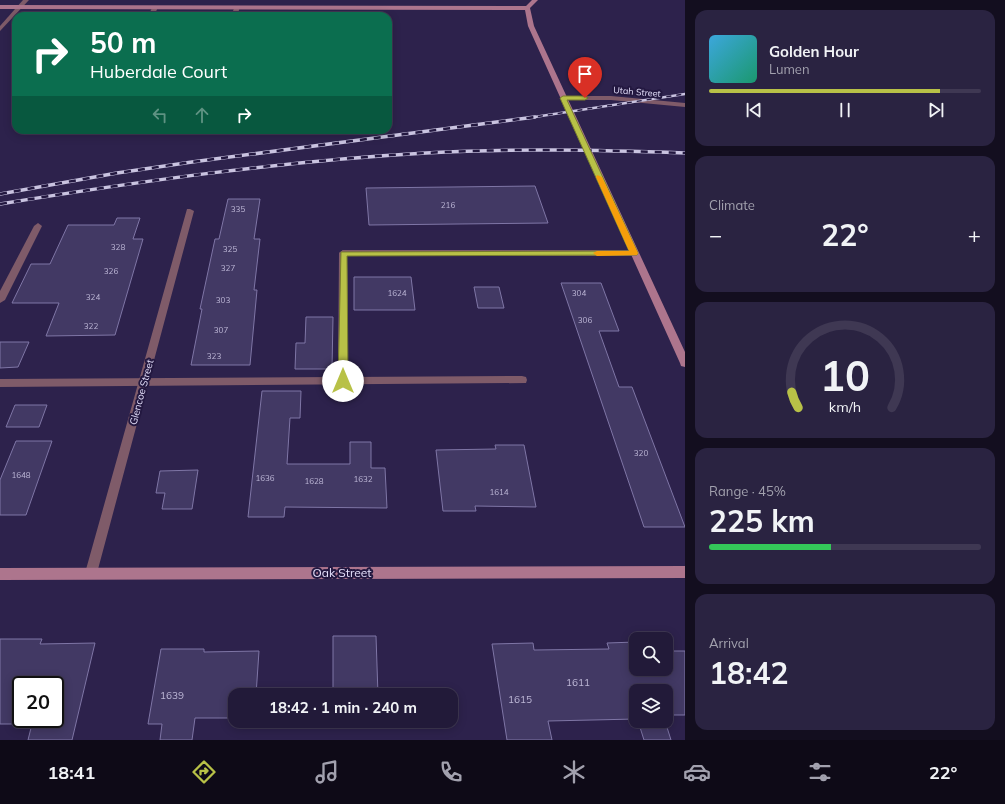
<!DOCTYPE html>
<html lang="en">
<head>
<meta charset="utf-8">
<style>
	body { margin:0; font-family:Mulish,sans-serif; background:#2a2341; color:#f1f3f6; height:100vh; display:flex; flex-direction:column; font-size:15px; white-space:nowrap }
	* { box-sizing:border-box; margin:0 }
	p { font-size:13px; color:#a2a1ae }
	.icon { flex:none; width:22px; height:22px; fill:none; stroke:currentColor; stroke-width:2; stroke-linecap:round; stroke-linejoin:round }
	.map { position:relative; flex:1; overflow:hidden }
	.side { display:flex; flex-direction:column; gap:10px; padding:10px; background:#130e1f; width:320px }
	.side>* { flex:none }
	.banner { position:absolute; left:12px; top:12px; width:380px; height:122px; border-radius:12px; box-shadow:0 2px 10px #0003,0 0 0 1px #3f3853; background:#0b6e4f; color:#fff; overflow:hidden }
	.fabs { position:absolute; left:629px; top:632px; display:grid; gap:8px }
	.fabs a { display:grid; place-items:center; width:44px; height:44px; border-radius:8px; background:#221a39; box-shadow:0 2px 10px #0003,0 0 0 1px #3f3853; font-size:20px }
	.speed { position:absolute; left:12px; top:676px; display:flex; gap:8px; font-size:20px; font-weight:700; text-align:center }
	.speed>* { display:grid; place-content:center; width:52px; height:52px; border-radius:50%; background:#221a39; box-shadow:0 2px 10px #0003,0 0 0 1px #3f3853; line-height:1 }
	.speed .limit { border:2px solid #111; border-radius:6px; background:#fff; color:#111 }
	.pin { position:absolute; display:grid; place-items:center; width:34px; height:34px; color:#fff; margin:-41px -17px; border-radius:50% 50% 50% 0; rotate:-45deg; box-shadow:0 0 4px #0007 }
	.pin .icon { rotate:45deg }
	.me { position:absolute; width:44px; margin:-22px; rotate:0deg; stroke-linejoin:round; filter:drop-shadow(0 0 3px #0008) }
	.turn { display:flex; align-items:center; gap:14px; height:84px; padding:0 12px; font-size:18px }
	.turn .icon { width:52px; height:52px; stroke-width:2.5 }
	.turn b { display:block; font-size:28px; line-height:34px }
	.lanes { display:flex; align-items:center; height:38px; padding:0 12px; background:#0003; justify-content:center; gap:20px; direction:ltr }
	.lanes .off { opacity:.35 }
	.big { font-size:30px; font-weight:700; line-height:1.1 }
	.side .widget { flex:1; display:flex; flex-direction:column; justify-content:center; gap:6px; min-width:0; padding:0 14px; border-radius:12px; background:#2a2341 }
	.side .dial { align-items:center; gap:0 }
	.dial svg { height:104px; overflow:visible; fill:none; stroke:#3f3853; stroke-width:7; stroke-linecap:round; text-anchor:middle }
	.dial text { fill:#f1f3f6; stroke:none }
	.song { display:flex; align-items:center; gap:12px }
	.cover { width:48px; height:48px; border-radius:6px; background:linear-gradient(135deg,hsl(200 70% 55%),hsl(160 70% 35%)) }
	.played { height:4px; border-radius:2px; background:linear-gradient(90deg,#b8c147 85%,#3f3853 85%) }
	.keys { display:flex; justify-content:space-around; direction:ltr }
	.heat { display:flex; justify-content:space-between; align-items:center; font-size:22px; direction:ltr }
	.charge { height:6px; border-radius:3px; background:linear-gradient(90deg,#34c759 45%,#3f3853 0) }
	.trip { position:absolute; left:228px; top:688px; width:230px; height:40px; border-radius:12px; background:#221a39; box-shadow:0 2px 10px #0003,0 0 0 1px #3f3853; font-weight:700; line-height:40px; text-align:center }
	.menu { display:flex; height:64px; justify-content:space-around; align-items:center; background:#0e0a17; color:#a2a1ae }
	.menu .icon { width:28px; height:28px }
	.menu .current { color:#b8c147 }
	.menu b { font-size:18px; color:#f1f3f6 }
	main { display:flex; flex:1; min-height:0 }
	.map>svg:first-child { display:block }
	.building { fill:#423964; stroke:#7f76a6; fill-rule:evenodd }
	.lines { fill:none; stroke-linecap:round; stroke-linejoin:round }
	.lane { fill:#7f5b69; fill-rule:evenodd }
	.street { fill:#7f5b69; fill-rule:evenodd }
	.secondary { fill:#ad758d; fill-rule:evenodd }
	.rail-far1-casing { stroke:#c9c3e0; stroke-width:2.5 }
	.rail-casing { stroke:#c9c3e0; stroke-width:3.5 }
	.rail-far1 { stroke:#231840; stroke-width:1.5; stroke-dasharray:5; stroke-linecap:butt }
	.rail { stroke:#231840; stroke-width:2.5; stroke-dasharray:7; stroke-linecap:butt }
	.route { fill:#b8c147; stroke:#787d2e }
	.slow { fill:#f59e0b }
	.labels { text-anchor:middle; stroke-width:4; stroke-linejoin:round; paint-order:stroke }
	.number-label { font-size:8px; fill:#bdb7d6 }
	.far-street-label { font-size:9px; fill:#e6e1fc; stroke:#231840 }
	.street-label { font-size:10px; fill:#e6e1fc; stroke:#231840 }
	.near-number-label { font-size:10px; fill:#bdb7d6 }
	.near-street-label { font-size:12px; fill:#e6e1fc; stroke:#231840 }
</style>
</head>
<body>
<main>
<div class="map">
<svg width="685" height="740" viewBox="0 0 685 740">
	<rect width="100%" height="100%" fill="#2d224c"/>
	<!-- building -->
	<g class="building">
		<path d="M535,186L548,223L369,225L366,188Z"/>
		<path d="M228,199H260L254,239H260L254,290H257L250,365H191L202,309H200L215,239H219Z"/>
		<path d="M117,218H140L133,239H143L115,335L46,336L59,303H12L31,264H50L68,225H114Z"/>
		<path d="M354,277H411L415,310H354Z"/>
		<path d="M561,283H601L619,331H599L619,387H632L685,527H644Z"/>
		<path d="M474,287H499L504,308H478Z"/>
		<path d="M306,317H333L332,369H295L296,343H305Z"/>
		<path d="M0,342H29L18,367L0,368Z"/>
		<path d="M262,391H301L300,418H290L287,464H350V442H371V468H385L387,508L285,507L284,517H248Z"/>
		<path d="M15,405H47L39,427H6Z"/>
		<path d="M16,441H52L26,515H0V480Z"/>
		<path d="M495,445H524L536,507L475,506L476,511H443L436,450L496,449Z"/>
		<path d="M198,470L192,509H162L165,493H156L160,471Z"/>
		<path d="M333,636H376L378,695H333Z"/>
		<path d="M0,639H42L40,644L95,643L72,740H28L32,724H0ZM21,685H55V719H21Z"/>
		<path d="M636,642V669H666V651H685V715H666V691H636V719L548,721L552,740H507L492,644L533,643L534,650L609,649L607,643Z"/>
		<path d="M161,649H204V652L259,651L256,695H235V718H195L192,740H160L162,724H148Z"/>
		<path d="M333,721H379L380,728H332Z"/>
		<path d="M638,721H665L671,740H644Z"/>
	</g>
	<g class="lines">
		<!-- lane -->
		<g class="lane">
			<path d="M153,6L158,7L154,16H148Z"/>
			<path d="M235,6L240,7L237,16H231Z"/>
			<path d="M38,223L42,226L5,300L0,303V291L34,226Z"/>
			<path d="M343,250L347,253L348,377L522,376L526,377L527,380L526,383L0,387V379L338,377L339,253Z"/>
		</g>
		<!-- street -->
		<g class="street">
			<path d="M23,0H29L0,31V26Z"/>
			<path d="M611,96L685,103V107L611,100H563L560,98L563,96Z"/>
			<path d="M187,209H190L194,211L97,573L96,578L91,579L86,578L85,573Z"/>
			<path d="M343,250H634L638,253L634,256H343L339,253Z"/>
		</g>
		<!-- secondary -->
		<g class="secondary">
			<path d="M532,0H538L530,8L534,26L685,352V367L681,366L680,363L528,26L525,10L0,9V5L526,6Z"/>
			<path d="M685,566V578L0,580V568Z"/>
		</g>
		<defs>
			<path id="rail-far1" d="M528,118L685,94"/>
			<g id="rail">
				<path d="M0,194L117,173L192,162L535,117"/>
				<path d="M0,204C141,181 283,161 426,153C512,148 599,150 685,153"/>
			</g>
		</defs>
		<!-- rail-far1 casing -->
		<use href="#rail-far1" class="rail-far1-casing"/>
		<!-- rail casing -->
		<use href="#rail" class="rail-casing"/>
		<!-- rail-far1 -->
		<use href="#rail-far1" class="rail-far1"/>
		<!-- rail -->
		<use href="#rail" class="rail"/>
	</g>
	<!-- route -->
	<path class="route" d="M563,96H585L588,98L585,100H567L638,253L637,255L347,256L348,381L346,383H340L338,381L341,252L629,251L560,98Z"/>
	<!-- slow -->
	<path class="slow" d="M597,175L602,177L638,253L637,255L597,256L593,253L597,251H629L596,177Z"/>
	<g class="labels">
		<!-- number labels -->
		<g class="number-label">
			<text x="448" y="208">216</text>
			<text x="238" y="212">335</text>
			<text x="118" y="250">328</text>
			<text x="230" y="252">325</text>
			<text x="228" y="271">327</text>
			<text x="111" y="274">326</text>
			<text x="397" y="296">1624</text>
			<text x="579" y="296">304</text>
			<text x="93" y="300">324</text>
			<text x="223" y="303">303</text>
			<text x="585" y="323">306</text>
			<text x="91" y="329">322</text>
			<text x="221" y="333">307</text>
			<text x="214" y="359">323</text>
			<text x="641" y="456">320</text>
			<text x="21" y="478">1648</text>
			<text x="265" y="481">1636</text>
			<text x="363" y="482">1632</text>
			<text x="314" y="484">1628</text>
			<text x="499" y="495">1614</text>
		</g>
		<!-- far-street labels -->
		<g class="far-street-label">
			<text transform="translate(637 92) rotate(5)" y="3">Utah Street</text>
		</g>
		<!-- street labels -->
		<g class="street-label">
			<text transform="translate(141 392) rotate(-75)" y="4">Glencoe Street</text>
		</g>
		<!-- near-number labels -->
		<g class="near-number-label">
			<text x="578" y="686">1611</text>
			<text x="172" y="699">1639</text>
			<text x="520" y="703">1615</text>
		</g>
		<!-- near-street labels -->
		<g class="near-street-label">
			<text x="342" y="577">Oak Street</text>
		</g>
	</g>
</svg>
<div class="fabs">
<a><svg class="icon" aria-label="search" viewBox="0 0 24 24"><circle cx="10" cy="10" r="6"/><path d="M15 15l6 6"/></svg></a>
<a><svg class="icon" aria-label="layers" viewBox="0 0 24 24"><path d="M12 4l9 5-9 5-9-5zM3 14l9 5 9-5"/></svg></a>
</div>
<div class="speed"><div class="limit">20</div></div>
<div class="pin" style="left:585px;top:98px;background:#d93025"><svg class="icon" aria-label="arrive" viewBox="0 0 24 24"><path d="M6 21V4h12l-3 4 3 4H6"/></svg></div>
<svg class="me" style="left:343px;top:381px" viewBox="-20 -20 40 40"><circle r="19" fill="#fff"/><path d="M0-13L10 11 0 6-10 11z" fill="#b8c147"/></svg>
<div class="trip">18:42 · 1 min · 240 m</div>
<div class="banner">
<div class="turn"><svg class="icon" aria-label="right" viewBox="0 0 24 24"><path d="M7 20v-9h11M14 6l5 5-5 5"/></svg><div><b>50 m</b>Huberdale Court</div></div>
<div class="lanes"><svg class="icon off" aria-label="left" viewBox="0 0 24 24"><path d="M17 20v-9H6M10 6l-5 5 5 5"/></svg><svg class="icon off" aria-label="ahead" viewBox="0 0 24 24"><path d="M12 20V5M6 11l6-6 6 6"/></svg><svg class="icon" aria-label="right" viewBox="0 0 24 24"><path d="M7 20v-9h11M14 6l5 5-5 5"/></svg></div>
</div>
</div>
<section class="side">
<div class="widget">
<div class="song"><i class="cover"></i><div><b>Golden Hour</b><p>Lumen</p></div></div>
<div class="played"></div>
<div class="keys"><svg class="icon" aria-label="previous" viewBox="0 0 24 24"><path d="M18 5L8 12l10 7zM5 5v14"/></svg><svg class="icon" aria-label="pause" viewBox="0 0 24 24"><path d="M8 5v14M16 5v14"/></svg><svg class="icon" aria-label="next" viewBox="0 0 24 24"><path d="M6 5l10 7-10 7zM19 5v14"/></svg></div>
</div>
<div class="widget"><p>Climate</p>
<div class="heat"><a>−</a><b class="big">22°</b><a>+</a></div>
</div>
<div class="widget dial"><svg viewBox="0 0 100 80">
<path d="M14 69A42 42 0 1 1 86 69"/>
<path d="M14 69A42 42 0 0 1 9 57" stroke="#b8c147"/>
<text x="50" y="56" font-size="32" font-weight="700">10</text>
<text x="50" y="72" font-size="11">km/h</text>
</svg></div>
<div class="widget"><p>Range · 45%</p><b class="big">225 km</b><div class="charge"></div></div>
<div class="widget"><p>Arrival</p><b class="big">18:42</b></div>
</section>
</main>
<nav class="menu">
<b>18:41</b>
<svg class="icon current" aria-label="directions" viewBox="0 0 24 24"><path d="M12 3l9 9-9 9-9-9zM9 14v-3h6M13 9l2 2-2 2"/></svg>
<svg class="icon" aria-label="music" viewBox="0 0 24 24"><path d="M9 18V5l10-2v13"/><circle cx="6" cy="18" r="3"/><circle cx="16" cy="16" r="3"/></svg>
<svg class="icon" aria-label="phone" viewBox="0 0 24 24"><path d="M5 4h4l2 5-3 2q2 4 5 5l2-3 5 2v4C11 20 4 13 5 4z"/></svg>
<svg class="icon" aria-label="climate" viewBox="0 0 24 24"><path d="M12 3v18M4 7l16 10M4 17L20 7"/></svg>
<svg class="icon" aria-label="car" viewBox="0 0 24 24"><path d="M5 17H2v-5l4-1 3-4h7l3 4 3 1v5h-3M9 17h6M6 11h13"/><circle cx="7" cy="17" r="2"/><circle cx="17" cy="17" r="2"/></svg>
<svg class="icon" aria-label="filters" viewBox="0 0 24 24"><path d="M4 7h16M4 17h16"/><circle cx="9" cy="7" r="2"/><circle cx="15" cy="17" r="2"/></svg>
<b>22°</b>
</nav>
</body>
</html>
